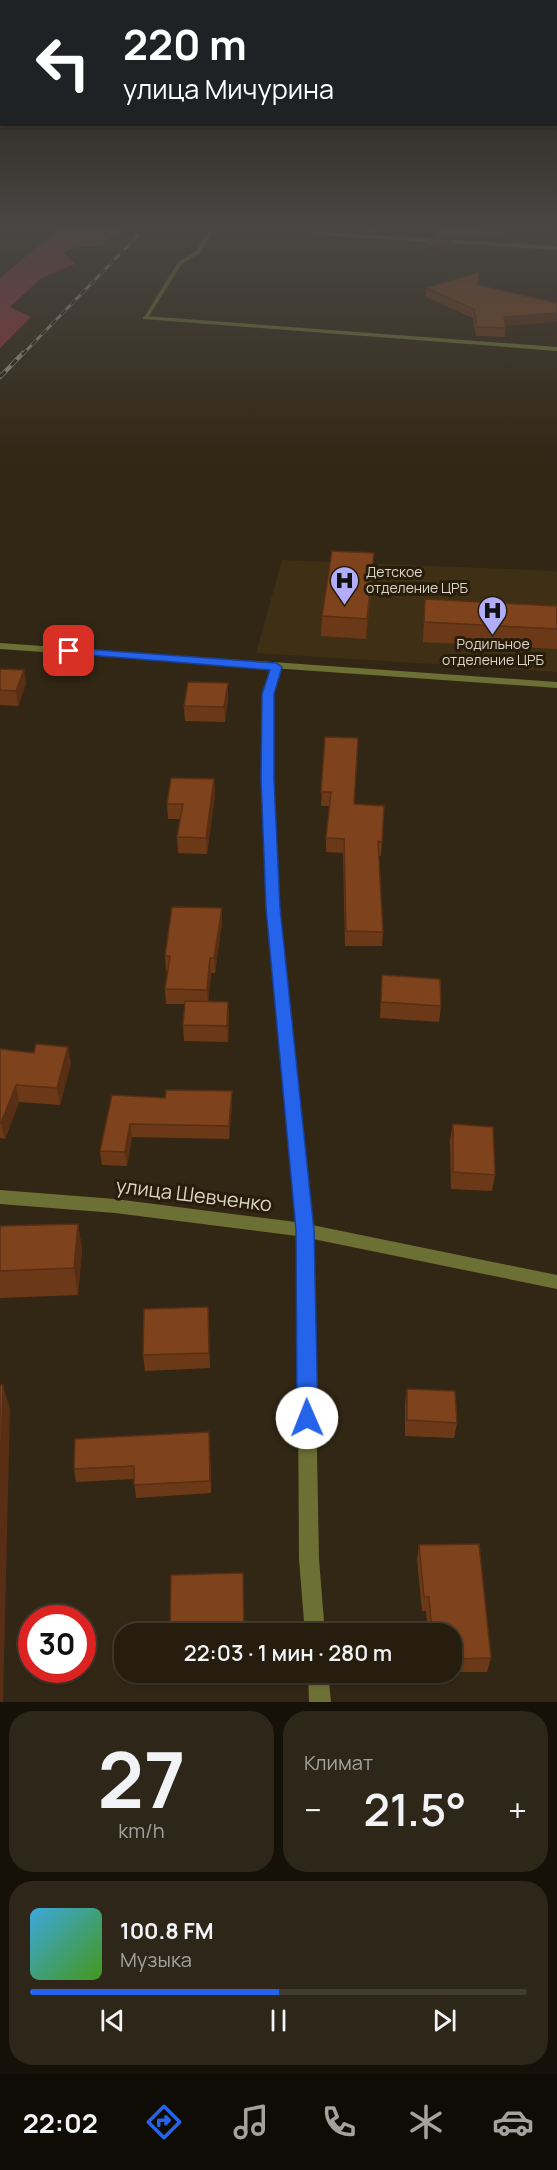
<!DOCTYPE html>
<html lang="ru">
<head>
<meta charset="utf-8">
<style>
	body { margin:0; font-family:Manrope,sans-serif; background:#2e2618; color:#f1f3f6; height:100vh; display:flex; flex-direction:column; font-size:22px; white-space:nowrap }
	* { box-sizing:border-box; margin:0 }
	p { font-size:20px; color:#a4a29e }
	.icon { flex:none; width:33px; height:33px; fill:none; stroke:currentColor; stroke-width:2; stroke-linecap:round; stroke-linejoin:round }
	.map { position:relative; height:1702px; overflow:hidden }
	.drawer { display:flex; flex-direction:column; gap:9px; padding:9px; background:#151008; flex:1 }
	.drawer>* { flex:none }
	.guide { position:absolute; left:0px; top:0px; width:558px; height:126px; box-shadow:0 2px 4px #0004,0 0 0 2px #423b2f; background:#202124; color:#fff; overflow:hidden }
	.speed { position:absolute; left:18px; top:1605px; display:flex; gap:12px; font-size:30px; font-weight:700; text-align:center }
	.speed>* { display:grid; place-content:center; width:78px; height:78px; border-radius:50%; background:#261d0f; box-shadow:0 2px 4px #0004,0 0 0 2px #423b2f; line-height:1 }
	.speed .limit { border:9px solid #d22; background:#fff; color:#111 }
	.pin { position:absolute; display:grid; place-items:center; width:51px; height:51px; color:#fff; margin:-26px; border-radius:12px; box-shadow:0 3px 9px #0006 }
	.me { position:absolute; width:66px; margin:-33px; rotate:359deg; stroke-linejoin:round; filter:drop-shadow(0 0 4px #0008) }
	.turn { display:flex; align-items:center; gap:21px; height:126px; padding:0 24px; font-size:27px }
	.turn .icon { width:78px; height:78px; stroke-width:2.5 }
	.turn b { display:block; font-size:42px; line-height:51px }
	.big { font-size:45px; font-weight:600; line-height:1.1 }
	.drawer .card { flex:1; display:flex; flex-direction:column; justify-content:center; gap:9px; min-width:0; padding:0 21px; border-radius:24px; background:#2e2618 }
	.drawer .dial { align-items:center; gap:0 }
	.dial b { font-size:78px; line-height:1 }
	.song { display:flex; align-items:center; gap:18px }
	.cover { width:72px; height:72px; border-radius:9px; background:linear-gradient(135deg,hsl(200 70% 55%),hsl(100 70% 35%)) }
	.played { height:6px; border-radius:3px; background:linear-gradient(90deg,#2563eb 50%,#423b2f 50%) }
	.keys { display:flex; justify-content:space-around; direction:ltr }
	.heat { display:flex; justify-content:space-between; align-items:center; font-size:33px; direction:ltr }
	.drawer .tiles { flex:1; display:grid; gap:9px; grid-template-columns:1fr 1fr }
	.card:last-child { grid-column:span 2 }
	.trip { position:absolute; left:114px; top:1623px; width:348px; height:60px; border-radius:24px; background:#261d0f; box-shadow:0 2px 4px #0004,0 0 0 2px #423b2f; font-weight:600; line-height:60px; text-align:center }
	.tab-bar { display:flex; height:96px; justify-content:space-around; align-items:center; background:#0f0c06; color:#a4a29e }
	.tab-bar .icon { width:42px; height:42px }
	.tab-bar .selected { color:#2563eb }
	.tab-bar b { font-size:27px; color:#f1f3f6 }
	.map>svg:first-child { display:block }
	.built { fill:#3e2f15 }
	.forest { fill:#8f353c }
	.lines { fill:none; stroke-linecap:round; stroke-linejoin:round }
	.service { fill:#6d7034; fill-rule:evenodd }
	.minor { fill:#6d7034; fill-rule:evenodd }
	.tertiary { fill:#6d7034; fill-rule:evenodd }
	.rail-far1-casing { stroke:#9d9586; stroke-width:3 }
	.rail-casing { stroke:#9d9586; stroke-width:4.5 }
	.rail-far1 { stroke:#281d0a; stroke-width:2; stroke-dasharray:7; stroke-linecap:butt }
	.rail { stroke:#281d0a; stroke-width:3; stroke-dasharray:8; stroke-linecap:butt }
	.wall { fill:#6c3918 }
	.shaded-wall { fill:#582e14 }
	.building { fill:#7e421c; stroke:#582e14; stroke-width:1.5 }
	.route { fill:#2563eb; stroke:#184099; stroke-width:1.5 }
	.labels { text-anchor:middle; stroke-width:6; stroke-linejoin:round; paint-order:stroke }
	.far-poi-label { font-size:14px; fill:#dbd4c8; stroke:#281d0a; text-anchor:start }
	.near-street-label { font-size:20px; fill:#dbd4c8; stroke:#281d0a }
</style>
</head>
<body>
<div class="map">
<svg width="557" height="1702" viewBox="0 0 557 1702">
	<rect width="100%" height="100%" fill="#322714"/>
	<!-- built -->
	<path class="built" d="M282,560L557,571V672L256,653Z"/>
	<!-- forest -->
	<path class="forest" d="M62,226H124L100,246L76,247L64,253L75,264L40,279L10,307L31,317L0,348V278Z"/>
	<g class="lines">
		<!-- service -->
		<path class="service" d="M211,226H216L201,252L182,264L147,319H143L178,262L197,250Z"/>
		<!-- minor -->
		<g class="minor">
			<path d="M318,232L557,246V250L316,235Z"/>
			<path d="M145,316L557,347V351L143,319V317Z"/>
			<path d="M276,664L281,667L273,694L274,779L280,929L312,1225L557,1275V1289L313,1239L319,1559L325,1634H305L299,1559L297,1236L115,1213L0,1204V1190L115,1199L296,1222L268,929L262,779L263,694L271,667Z"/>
			<path d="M308,1672H328L331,1702H309Z"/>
		</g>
		<!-- tertiary -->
		<path class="tertiary" d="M0,643L557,682V688L0,649Z"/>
		<defs>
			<path id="rail-far1" d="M22,355L147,226"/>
			<path id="rail" d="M0,377L23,353"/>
		</defs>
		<!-- rail-far1 casing -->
		<use href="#rail-far1" class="rail-far1-casing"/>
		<!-- rail casing -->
		<use href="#rail" class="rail-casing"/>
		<!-- rail-far1 -->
		<use href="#rail-far1" class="rail-far1"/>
		<!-- rail -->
		<use href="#rail" class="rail"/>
	</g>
	<!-- wall -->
	<g class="wall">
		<path d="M362,226H432V231L364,232Z"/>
		<path d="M530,226L478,239L435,237V228Z"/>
		<path d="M478,285L506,325L505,337L476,336L473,318L426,297V288Z"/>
		<path d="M373,573L366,639L321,636L322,616Z"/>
		<path d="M425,599L557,606V649L423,642Z"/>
		<path d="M0,669L24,670L26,684L18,706L0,705Z"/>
		<path d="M228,698L225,722L185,721L184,706Z"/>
		<path d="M325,737L354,804L384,806L381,856H379L383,932L382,946H345L343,853L326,852V838L330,806H321Z"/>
		<path d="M214,779L215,795L207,854L178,853L177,837L180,819H168L167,804Z"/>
		<path d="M222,908V922L215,973H211L208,1002H228L229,1018L228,1042L184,1041L183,1025L185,1004H166L165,989L168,971H166L165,956Z"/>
		<path d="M382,975L441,1006L439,1022L380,1018Z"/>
		<path d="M0,1049L34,1053L71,1063L60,1105L19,1102L5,1139L0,1138Z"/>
		<path d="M112,1095L232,1104L229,1139L132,1137L127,1166L102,1165L100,1151Z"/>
		<path d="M453,1124L495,1175L492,1191L451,1189L450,1140Z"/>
		<path d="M78,1224L82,1250L78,1295L0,1298V1226Z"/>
		<path d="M209,1322L210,1368L145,1371L143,1355Z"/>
		<path d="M407,1389L457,1423L454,1438L405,1436V1404Z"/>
		<path d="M210,1445L211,1493L136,1498L134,1479L76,1482L74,1469Z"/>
		<path d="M419,1545L491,1658L487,1672H452V1634H428L426,1611H422L417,1559Z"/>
	</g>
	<!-- shaded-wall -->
	<g class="shaded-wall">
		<path d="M497,226H530L478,239L479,231Z"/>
		<path d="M452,240L451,246L427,252V246Z"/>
		<path d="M557,313V322L503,326L504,317Z"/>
		<path d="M374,553L373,573L366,639L367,619Z"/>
		<path d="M24,670L26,684L18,706L16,691Z"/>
		<path d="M228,683V698L225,722L224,707Z"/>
		<path d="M214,779L215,795L207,854L206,838Z"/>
		<path d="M222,908V922L215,973L214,958Z"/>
		<path d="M210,958L211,973L208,1005L207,990Z"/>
		<path d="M228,1002L229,1018L228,1042L227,1026Z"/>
		<path d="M68,1047L71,1063L60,1105L57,1088Z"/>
		<path d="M16,1085L19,1102L5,1139L1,1123Z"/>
		<path d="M232,1091V1104L229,1139V1126Z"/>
		<path d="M130,1124L132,1137L127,1166L125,1152Z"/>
		<path d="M78,1224L82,1250L78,1295L74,1268Z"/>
		<path d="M208,1307L209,1322L210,1368L209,1353Z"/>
		<path d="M3,1385L10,1409L3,1702H0V1509Z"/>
	</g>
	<!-- building -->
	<g class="building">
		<path d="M437,226H497L479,231L435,228Z"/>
		<path d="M431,239L452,240L427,246Z"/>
		<path d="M479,272L478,285L557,303V313L504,317L506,328L477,327L474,309L426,288Z"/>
		<path d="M332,551L374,553L367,619L322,616Z"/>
		<path d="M425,599L557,606V629L424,622Z"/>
		<path d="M0,669L24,670L16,691L0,690Z"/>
		<path d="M188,682L228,683L224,707L184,706Z"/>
		<path d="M325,737L358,738L354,804L384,806L382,842L378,841L383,932L346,931L344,839L326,838L331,792H321Z"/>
		<path d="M171,778L214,779L206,838L177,837L183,804H167Z"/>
		<path d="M172,907L222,908L214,958H210L207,990L165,989L170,956H165Z"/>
		<path d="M382,975L440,979L441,1006L381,1002Z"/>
		<path d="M185,1001L228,1002L227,1026L183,1025Z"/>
		<path d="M36,1044L68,1047L57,1088L16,1085L1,1123H0V1049L34,1053Z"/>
		<path d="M166,1090L232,1091L229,1126L130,1124L125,1152L100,1151L112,1095L165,1098Z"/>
		<path d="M453,1124L493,1127L495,1175L453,1172Z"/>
		<path d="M78,1224L74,1268L0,1271V1226Z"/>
		<path d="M208,1307L209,1353L143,1355L144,1309Z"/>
		<path d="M0,1385H3L0,1509Z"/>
		<path d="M407,1389L455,1391L457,1423L407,1420Z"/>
		<path d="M209,1432L210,1481L134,1485V1466L74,1469L75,1439Z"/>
		<path d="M479,1544L491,1658L452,1659V1634H432L429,1597H424L419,1545Z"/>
		<path d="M243,1573L244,1634H170L171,1575Z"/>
	</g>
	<!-- sky -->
	<linearGradient id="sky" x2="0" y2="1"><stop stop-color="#1c150b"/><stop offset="0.49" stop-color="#494745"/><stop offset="1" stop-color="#494745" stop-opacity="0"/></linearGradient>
	<rect width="557" height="465" fill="url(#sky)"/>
	<!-- route -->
	<path class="route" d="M69,648L276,663L282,667L274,694V779L280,908L314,1230L318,1418L315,1425L307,1428L300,1425L297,1418L296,1230L266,908L261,779L262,694L270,670L65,653V649Z"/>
	<!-- icons -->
	<defs>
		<symbol id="hospital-pin" viewBox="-11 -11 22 30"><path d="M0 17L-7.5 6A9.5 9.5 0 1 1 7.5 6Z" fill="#b2adf9" stroke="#281d0a"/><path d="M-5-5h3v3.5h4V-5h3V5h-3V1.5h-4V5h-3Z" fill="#111"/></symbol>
	</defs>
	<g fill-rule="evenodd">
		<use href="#hospital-pin" x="328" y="564" width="33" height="45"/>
		<use href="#hospital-pin" x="476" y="594" width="33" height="45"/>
	</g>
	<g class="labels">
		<!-- far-poi labels -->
		<g class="far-poi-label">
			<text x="366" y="577">Детское<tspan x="366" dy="16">отделение ЦРБ</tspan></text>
			<text x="493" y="649" text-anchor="middle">Родильное<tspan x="493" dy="16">отделение ЦРБ</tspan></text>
		</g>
		<!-- near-street labels -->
		<g class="near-street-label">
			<text transform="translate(194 1195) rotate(7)" y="7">улица Шевченко</text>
		</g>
	</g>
</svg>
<div class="speed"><div class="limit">30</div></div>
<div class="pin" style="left:69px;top:651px;background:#d93025"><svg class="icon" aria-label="arrive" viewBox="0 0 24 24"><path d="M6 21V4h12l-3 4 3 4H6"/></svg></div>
<svg class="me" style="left:307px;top:1418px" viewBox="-20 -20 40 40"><circle r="19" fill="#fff"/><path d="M0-13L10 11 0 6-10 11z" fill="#2563eb"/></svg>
<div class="trip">22:03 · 1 мин · 280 m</div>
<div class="guide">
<div class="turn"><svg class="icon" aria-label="left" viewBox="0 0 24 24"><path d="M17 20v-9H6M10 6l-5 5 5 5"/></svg><div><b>220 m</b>улица Мичурина</div></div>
</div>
</div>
<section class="drawer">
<div class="tiles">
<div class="card dial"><b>27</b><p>km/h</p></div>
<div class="card"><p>Климат</p>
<div class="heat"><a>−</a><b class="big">21.5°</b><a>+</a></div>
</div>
<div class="card">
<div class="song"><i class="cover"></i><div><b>100.8 FM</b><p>Музыка</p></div></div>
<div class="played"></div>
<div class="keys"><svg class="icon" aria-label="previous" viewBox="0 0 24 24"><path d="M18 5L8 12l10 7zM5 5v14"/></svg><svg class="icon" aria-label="pause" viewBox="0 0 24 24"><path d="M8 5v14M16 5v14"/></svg><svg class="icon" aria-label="next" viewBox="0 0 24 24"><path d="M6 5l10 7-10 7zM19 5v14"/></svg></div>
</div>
</div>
</section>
<nav class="tab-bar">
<b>22:02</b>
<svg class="icon selected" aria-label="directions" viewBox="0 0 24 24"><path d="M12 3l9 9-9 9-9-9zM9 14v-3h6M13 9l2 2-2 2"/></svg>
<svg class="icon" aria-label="music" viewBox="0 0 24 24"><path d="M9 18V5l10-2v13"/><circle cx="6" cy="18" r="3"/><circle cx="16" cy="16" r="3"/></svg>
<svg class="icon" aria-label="phone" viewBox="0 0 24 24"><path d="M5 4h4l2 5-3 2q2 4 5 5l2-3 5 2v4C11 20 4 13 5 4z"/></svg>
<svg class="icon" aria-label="climate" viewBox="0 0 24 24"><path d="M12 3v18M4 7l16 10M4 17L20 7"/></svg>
<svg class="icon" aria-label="car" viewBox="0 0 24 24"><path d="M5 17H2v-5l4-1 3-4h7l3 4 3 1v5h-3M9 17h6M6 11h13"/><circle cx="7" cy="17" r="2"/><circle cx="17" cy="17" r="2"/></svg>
</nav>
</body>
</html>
